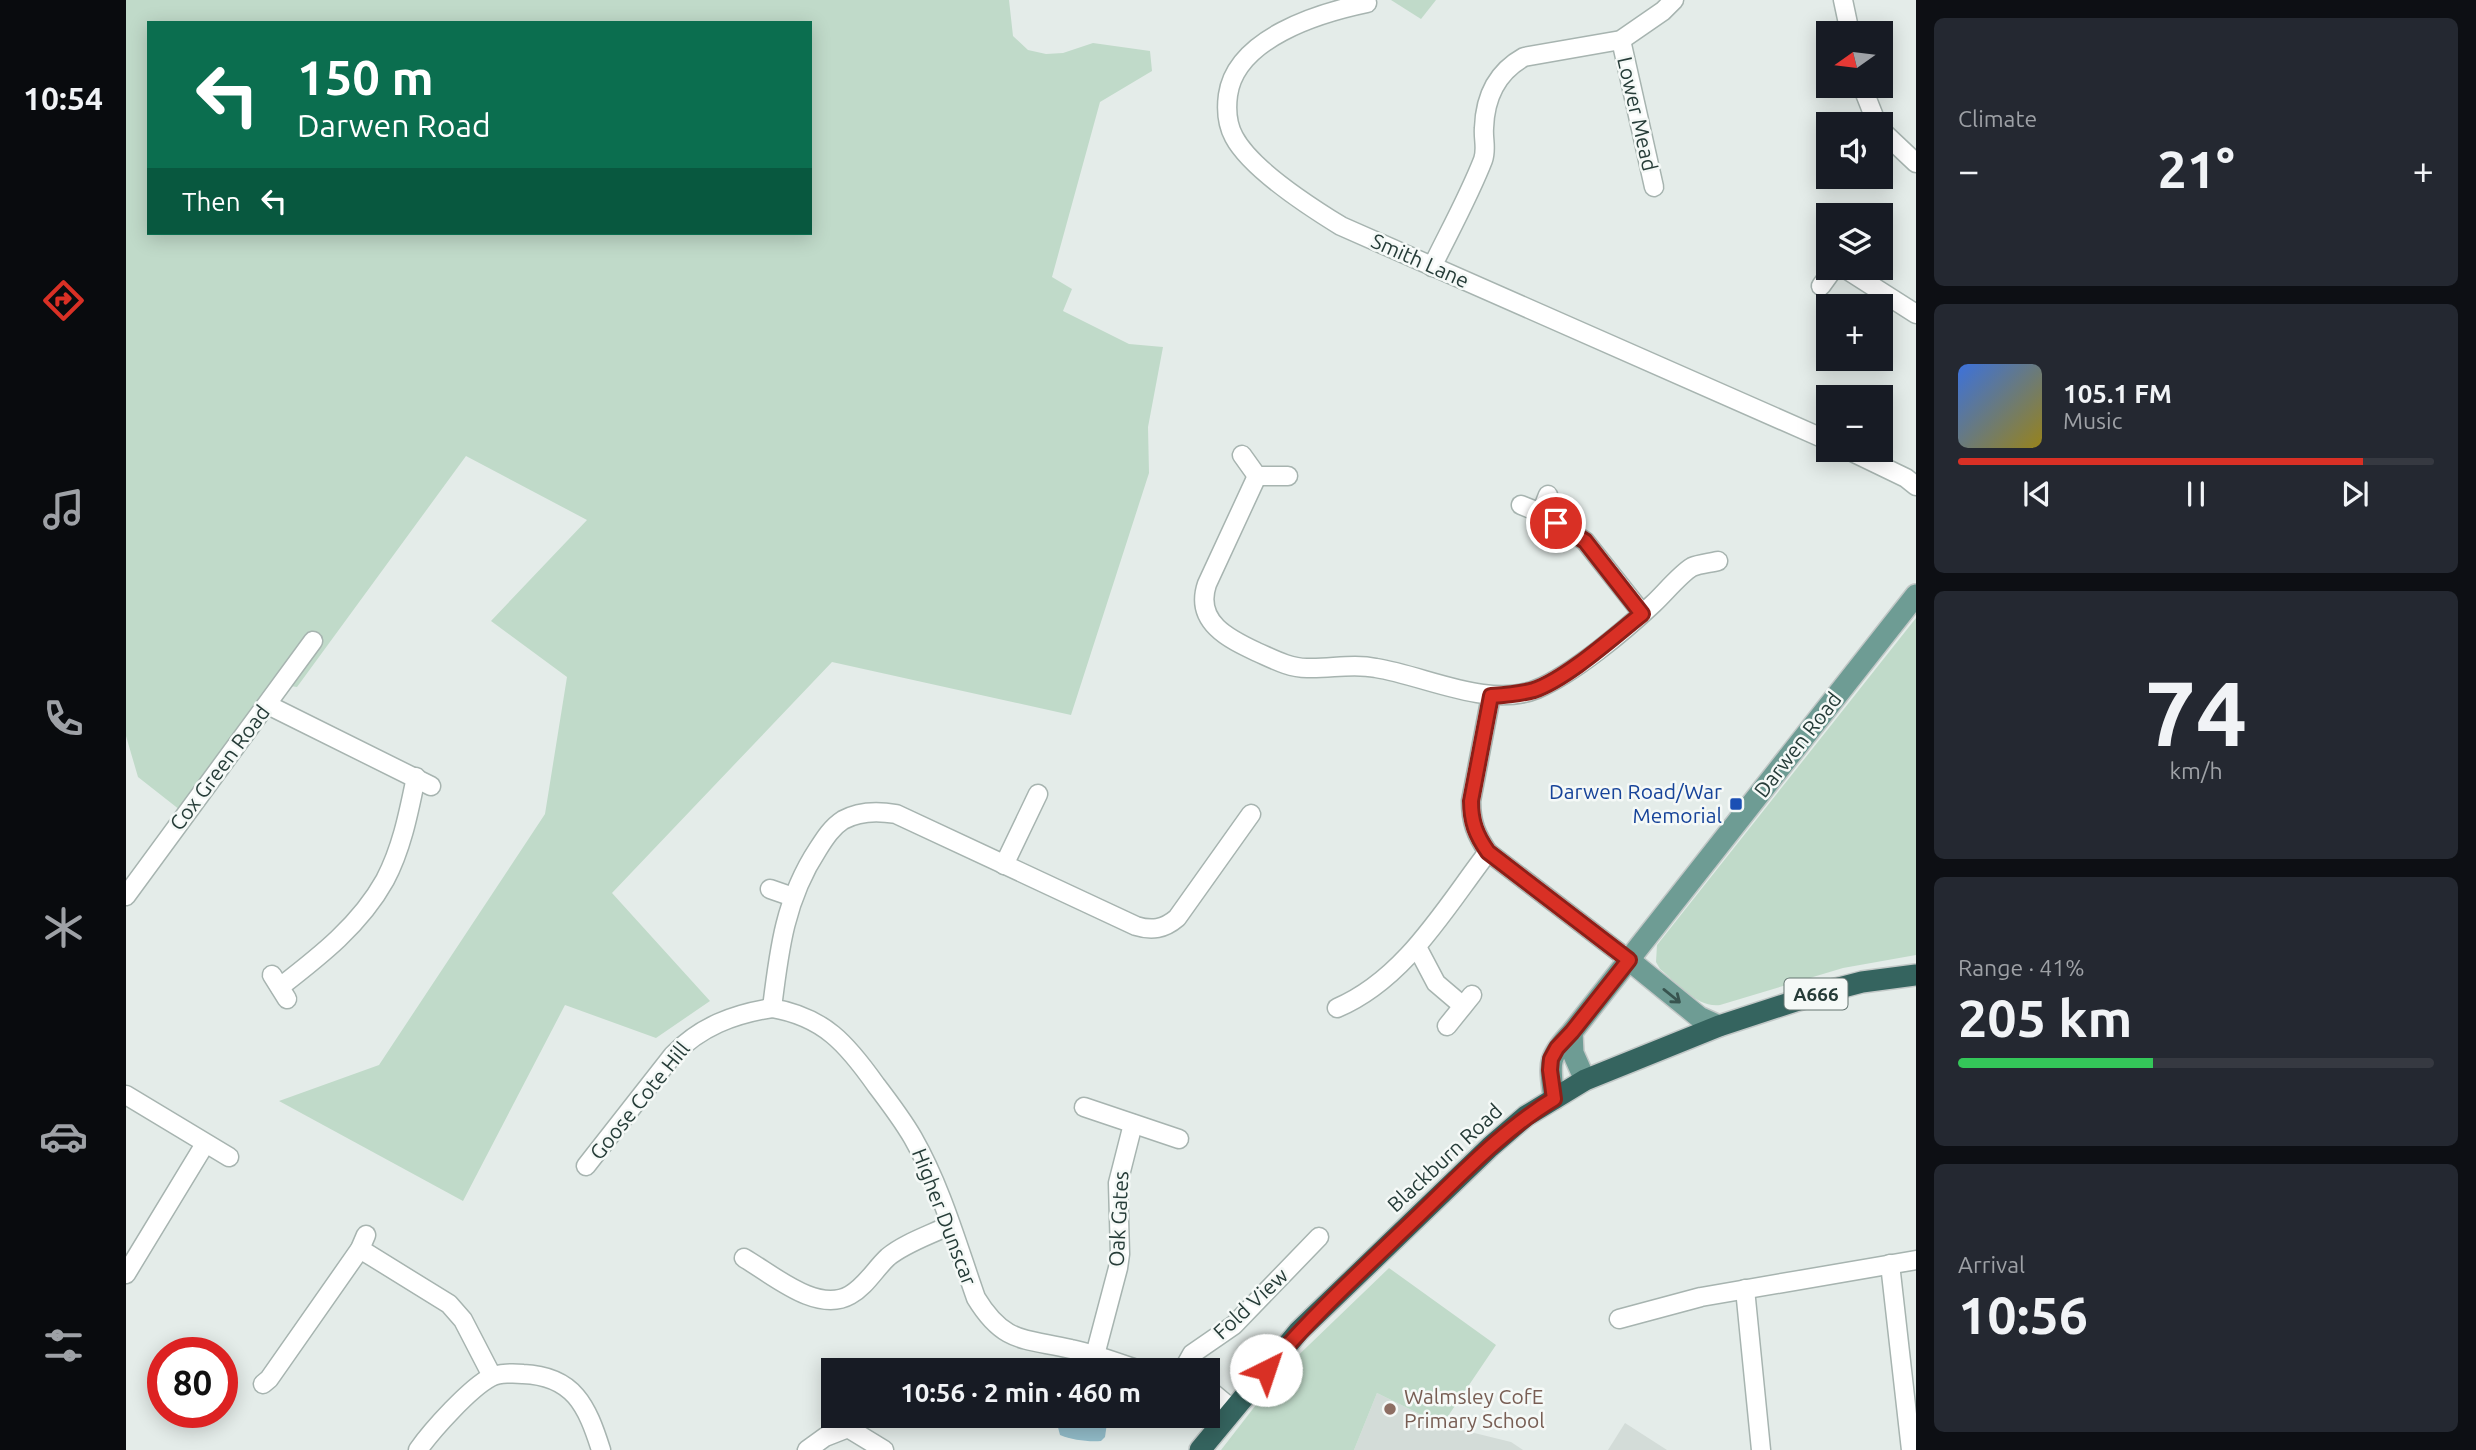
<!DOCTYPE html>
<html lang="en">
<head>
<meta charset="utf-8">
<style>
	body { margin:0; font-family:Ubuntu,sans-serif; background:#242831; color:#f1f3f6; height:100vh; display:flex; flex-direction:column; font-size:26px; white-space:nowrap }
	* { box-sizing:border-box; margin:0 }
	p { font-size:23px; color:#9ea1a6 }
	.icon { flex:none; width:38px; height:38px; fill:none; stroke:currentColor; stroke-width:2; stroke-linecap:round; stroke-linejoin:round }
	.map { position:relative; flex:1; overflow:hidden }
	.details { display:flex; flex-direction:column; gap:18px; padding:18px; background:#0d0f14; width:560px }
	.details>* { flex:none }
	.top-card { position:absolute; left:21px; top:21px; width:665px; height:214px; border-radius:0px; box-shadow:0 4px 18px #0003; background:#0b6e4f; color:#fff; overflow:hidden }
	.needle { width:46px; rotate:256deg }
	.controls { position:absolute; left:1690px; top:21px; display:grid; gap:14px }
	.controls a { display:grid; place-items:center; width:77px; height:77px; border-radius:0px; background:#171b24; box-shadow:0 4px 18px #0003; font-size:35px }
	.speed { position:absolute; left:21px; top:1337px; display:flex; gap:14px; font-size:35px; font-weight:700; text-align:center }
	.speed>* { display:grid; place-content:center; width:91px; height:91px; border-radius:50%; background:#171b24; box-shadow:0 4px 18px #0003; line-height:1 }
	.speed .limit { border:10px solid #d22; background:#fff; color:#111 }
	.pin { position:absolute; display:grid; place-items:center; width:60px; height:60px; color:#fff; margin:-30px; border:4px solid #fff; border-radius:50%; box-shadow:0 2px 7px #0007 }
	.me { position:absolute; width:77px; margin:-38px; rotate:41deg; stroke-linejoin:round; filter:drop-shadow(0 0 5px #0008) }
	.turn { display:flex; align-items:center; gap:24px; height:147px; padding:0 35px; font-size:32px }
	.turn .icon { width:91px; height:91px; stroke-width:2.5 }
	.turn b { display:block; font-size:49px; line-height:60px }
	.then { display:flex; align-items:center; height:66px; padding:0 35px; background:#0003; gap:14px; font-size:26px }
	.big { font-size:52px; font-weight:700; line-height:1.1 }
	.details .widget { flex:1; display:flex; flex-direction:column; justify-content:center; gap:10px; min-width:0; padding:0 24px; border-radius:10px; background:#242831 }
	.details .dial { align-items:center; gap:0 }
	.dial b { font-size:91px; line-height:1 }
	.song { display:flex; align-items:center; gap:21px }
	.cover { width:84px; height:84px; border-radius:10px; background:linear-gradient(135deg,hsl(220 70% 55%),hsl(50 70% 35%)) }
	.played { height:7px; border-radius:4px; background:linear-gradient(90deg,#d93025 85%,#363941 85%) }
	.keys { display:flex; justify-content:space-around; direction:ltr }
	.heat { display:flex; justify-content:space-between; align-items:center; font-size:38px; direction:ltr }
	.charge { height:10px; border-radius:5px; background:linear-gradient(90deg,#34c759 41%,#363941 0) }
	.trip { position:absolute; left:695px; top:1358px; width:399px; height:70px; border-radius:0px; background:#171b24; box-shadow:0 4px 18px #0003; font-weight:700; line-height:70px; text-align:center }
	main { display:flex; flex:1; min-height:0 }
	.tabs { display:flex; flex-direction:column; width:126px; justify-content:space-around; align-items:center; background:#090b0e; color:#9ea1a6 }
	.tabs .icon { width:49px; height:49px }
	.tabs .selected { color:#d93025 }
	.tabs b { font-size:32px; color:#f1f3f6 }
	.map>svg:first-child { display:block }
	.built { fill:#d3dcd8 }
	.green { fill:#c0dac9; fill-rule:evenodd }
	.water { fill:#93bdca }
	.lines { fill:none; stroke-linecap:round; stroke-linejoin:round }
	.minor-casing { stroke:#a7b4b0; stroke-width:21 }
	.major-casing { stroke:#c2c8c7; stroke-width:24 }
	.highway-casing { stroke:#c2c8c7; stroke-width:24 }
	.minor { stroke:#fff; stroke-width:18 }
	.major { stroke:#6e9c94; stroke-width:21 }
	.highway { stroke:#35645f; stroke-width:21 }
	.oneway { stroke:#38544f }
	.route-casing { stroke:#8d1f18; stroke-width:18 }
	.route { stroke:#d93025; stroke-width:12 }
	.transit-dot { fill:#1a4fb4; stroke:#f5f9f7; stroke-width:2.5 }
	.education-dot { fill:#8d6e63; stroke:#f5f9f7; stroke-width:2.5 }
	.labels { text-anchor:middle; stroke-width:5; stroke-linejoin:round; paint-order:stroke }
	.shield { fill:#f5f9f7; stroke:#647571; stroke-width:2 }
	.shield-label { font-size:19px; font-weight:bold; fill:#263c38 }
	.street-label { font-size:21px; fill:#263c38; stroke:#f5f9f7 }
	.transit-label { font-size:21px; fill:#164399; stroke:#f5f9f7; text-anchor:end }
	.education-label { font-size:21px; fill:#785e54; stroke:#f5f9f7; text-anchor:start }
</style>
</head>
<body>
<main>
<nav class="tabs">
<b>10:54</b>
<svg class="icon selected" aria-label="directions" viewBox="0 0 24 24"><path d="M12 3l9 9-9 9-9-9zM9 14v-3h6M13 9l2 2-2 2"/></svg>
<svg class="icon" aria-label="music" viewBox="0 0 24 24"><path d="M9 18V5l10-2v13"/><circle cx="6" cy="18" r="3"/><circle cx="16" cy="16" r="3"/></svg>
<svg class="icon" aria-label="phone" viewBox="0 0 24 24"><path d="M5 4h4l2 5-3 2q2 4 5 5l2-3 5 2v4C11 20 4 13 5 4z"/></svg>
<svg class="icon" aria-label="climate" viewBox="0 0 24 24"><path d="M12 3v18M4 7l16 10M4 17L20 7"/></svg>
<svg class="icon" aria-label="car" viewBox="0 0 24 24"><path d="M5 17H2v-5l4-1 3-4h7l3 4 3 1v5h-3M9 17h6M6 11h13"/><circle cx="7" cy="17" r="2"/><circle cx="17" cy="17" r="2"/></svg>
<svg class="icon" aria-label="filters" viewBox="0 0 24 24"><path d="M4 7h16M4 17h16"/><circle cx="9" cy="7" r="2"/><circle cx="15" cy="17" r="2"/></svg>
</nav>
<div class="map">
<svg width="1790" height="1450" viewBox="0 0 1790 1450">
	<rect width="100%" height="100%" fill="#e4ece9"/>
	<!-- built -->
	<g class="built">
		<path d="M1251,1393L1316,1425L1385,1442L1397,1450H1228Z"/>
		<path d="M1499,1423L1541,1450H1482Z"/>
	</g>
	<!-- green -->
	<g class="green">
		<path d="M0,0H883L887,36L902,50L920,54L937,53L967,43L1024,51L1026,71L974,102L926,277L946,289L937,311L1003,344L1037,347L1022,427L1023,473L945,715L706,662L486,893L584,1001L530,1038L439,1005L337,1201L153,1101L253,1065L419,814L441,677L365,621L461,520L340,456L171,687L151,684L54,810L12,777L0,736ZM23,23H684V233H23Z"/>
		<path d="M1265,0H1310L1295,19Z"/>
		<path d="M1790,618V955L1717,968L1594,1005C1571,1008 1551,983 1534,969L1530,962L1531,945Z"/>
		<path d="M1263,1268L1370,1345L1316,1425L1251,1393L1228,1450H1095L1157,1370Z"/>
	</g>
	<!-- water -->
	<path class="water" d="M929,1416H982L979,1437L975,1441C962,1442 946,1440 934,1435Z"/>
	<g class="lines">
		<defs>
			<g id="minor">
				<path d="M1717,0L1724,33"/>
				<path d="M1241,3C1193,13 1110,38 1102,95C1100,110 1101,124 1108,137C1125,169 1184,207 1215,226L1703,441"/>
				<path d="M1495,40L1528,187"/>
				<path d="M1736,86L1751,124"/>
				<path d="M1755,130L1790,163"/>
				<path d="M1306,267C1323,232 1343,196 1357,160C1361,149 1357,139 1358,128C1359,97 1371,72 1398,57L1495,40L1537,11L1548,0"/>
				<path d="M1718,268L1790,314"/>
				<path d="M1695,286L1708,268"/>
				<path d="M1722,450L1780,478L1790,486"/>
				<path d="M1116,455L1131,476H1162"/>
				<path d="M1131,476L1081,584C1068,622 1103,639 1131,652C1147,659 1163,668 1181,668C1204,669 1227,663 1250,668C1300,676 1363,709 1411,689C1447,674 1498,631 1527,604C1538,594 1554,574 1566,567C1573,564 1584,563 1592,561"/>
				<path d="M1395,505L1415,513L1459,541L1516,613"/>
				<path d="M1415,513L1422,495"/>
				<path d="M1365,696L1345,801C1345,822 1350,835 1362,852L1503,960"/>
				<path d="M142,705L305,786"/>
				<path d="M878,865L912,794"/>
				<path d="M644,889L667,897"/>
				<path d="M0,896L187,641"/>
				<path d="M1291,947L1310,983L1337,1006"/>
				<path d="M146,975L161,999"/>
				<path d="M154,987C194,956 234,925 259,880C276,848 283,811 290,777"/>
				<path d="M1211,1008C1279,979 1319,908 1362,852"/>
				<path d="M1321,1026L1346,995"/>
				<path d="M0,1095L103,1157"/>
				<path d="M958,1107L1053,1139"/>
				<path d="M460,1166L547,1055C574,1027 607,1014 646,1008"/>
				<path d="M234,1249L323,1304L337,1320L366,1376"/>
				<path d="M618,1258C646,1274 691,1314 724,1295C740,1286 749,1269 762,1257C779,1243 804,1235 824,1225"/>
				<path d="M1764,1264L1785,1450"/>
				<path d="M0,1274L79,1144"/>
				<path d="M1619,1289L1635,1450"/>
				<path d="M1493,1319L1575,1297L1790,1260"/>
				<path d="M969,1355L992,1268L994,1254L992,1183L1007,1124"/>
				<path d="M1013,1370C990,1362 969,1354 945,1349C898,1338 878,1344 850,1298C831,1244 815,1187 787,1138C776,1119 763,1102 750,1085C721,1044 698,1017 646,1008C653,950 659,899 692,849C699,838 706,827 717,820C733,811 753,811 770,814L1010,926C1026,931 1038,929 1051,918L1125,814"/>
				<path d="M1057,1370L1066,1354L1108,1325L1193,1237"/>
				<path d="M137,1384L143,1379L234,1249L240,1235"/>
				<path d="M1082,1389L1106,1409"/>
				<path d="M292,1450C306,1430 344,1388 365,1377C373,1373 388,1373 397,1374C448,1376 461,1406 475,1450"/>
				<path d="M681,1450L699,1437L722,1428L758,1450"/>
			</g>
			<g id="major">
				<path d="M1503,960L1573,1017L1593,1026"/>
				<path d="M1446,1032L1447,1053L1459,1080"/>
				<path d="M1428,1099C1424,1064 1420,1059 1446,1032L1790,595"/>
			</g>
			<path id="highway" d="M1074,1450L1173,1331L1364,1147L1400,1116L1459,1080L1593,1026L1694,993L1736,982L1790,975"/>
		</defs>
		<!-- minor casing -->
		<use href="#minor" class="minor-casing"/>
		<!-- major casing -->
		<use href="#major" class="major-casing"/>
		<!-- highway casing -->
		<use href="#highway" class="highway-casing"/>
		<!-- minor -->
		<use href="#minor" class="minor"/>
		<!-- major -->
		<use href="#major" class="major"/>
		<!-- highway -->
		<use href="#highway" class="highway"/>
	</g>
	<!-- one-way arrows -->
	<defs><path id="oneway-shaft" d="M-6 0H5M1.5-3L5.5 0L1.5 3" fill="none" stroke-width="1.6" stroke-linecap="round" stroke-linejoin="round" transform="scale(1.75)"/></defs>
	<use class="oneway" href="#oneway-shaft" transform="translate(1546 996) rotate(39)"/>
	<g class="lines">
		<defs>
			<path id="route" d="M1140,1370C1185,1317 1236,1270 1287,1221C1332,1178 1375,1131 1428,1099L1424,1070L1425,1059L1431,1048L1446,1032L1503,960L1362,852C1350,835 1345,822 1345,801L1365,696C1380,695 1394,694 1408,690C1442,678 1488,636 1516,614L1459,541L1430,523"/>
		</defs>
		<!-- route casing -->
		<use href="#route" class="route-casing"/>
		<!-- route -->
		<use href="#route" class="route"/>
	</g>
	<!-- markers -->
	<rect class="transit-dot" x="1603" y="797" width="14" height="14" rx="3.5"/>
	<circle class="education-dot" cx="1264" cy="1409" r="7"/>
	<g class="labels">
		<!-- shield labels -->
		<rect class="shield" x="1658.5" y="978.5" width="63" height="31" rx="5"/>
		<g class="shield-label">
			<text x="1690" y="1001">A666</text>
		</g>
		<!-- street labels -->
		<g class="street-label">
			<text transform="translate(1511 114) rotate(77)" y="7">Lower Mead</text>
			<text transform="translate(1294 261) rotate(24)" y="7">Smith Lane</text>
			<text transform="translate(1672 745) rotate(-52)" y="7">Darwen Road</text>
			<text transform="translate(94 768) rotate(-53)" y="7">Cox Green Road</text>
			<text transform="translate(514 1101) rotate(-51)" y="7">Goose Cote Hill</text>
			<text transform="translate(1319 1158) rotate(-43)" y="7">Blackburn Road</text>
			<text transform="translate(818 1217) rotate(69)" y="7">Higher Dunscar</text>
			<text transform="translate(993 1219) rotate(-87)" y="7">Oak Gates</text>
			<text transform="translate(1125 1304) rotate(-43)" y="7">Fold View</text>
		</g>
		<!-- transit labels -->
		<g class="transit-label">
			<text x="1596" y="799">Darwen Road/War<tspan x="1596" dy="24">Memorial</tspan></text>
		</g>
		<!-- education labels -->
		<g class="education-label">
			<text x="1278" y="1404">Walmsley CofE<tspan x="1278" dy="24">Primary School</tspan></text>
		</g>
	</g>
</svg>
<div class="controls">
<a><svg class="needle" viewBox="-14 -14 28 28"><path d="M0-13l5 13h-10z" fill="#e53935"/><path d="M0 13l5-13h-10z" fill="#9ea1a6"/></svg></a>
<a><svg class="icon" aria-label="sound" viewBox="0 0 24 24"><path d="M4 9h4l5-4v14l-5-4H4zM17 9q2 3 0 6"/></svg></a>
<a><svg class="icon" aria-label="layers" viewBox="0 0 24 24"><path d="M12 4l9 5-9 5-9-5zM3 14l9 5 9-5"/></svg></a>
<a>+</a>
<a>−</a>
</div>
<div class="speed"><div class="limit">80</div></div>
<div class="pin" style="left:1430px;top:523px;background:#d93025"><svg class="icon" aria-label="arrive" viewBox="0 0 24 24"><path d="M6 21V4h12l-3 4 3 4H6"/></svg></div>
<svg class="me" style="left:1140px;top:1370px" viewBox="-20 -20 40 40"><circle r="19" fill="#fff"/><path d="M0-13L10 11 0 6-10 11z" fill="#d93025"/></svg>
<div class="trip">10:56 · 2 min · 460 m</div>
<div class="top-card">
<div class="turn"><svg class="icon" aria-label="left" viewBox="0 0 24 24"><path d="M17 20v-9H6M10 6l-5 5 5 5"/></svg><div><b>150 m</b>Darwen Road</div></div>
<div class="then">Then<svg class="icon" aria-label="left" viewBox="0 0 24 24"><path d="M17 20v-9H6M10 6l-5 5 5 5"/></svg></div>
</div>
</div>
<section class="details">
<div class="widget"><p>Climate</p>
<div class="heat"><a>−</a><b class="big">21°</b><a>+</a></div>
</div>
<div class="widget">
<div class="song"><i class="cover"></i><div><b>105.1 FM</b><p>Music</p></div></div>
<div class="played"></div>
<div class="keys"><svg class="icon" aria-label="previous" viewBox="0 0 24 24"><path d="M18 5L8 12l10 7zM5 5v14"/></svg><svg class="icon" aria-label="pause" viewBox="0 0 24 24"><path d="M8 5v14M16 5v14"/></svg><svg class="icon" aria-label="next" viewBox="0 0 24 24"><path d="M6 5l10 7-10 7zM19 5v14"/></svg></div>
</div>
<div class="widget dial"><b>74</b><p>km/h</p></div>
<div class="widget"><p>Range · 41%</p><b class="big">205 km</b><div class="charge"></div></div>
<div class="widget"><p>Arrival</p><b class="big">10:56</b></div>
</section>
</main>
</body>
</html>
